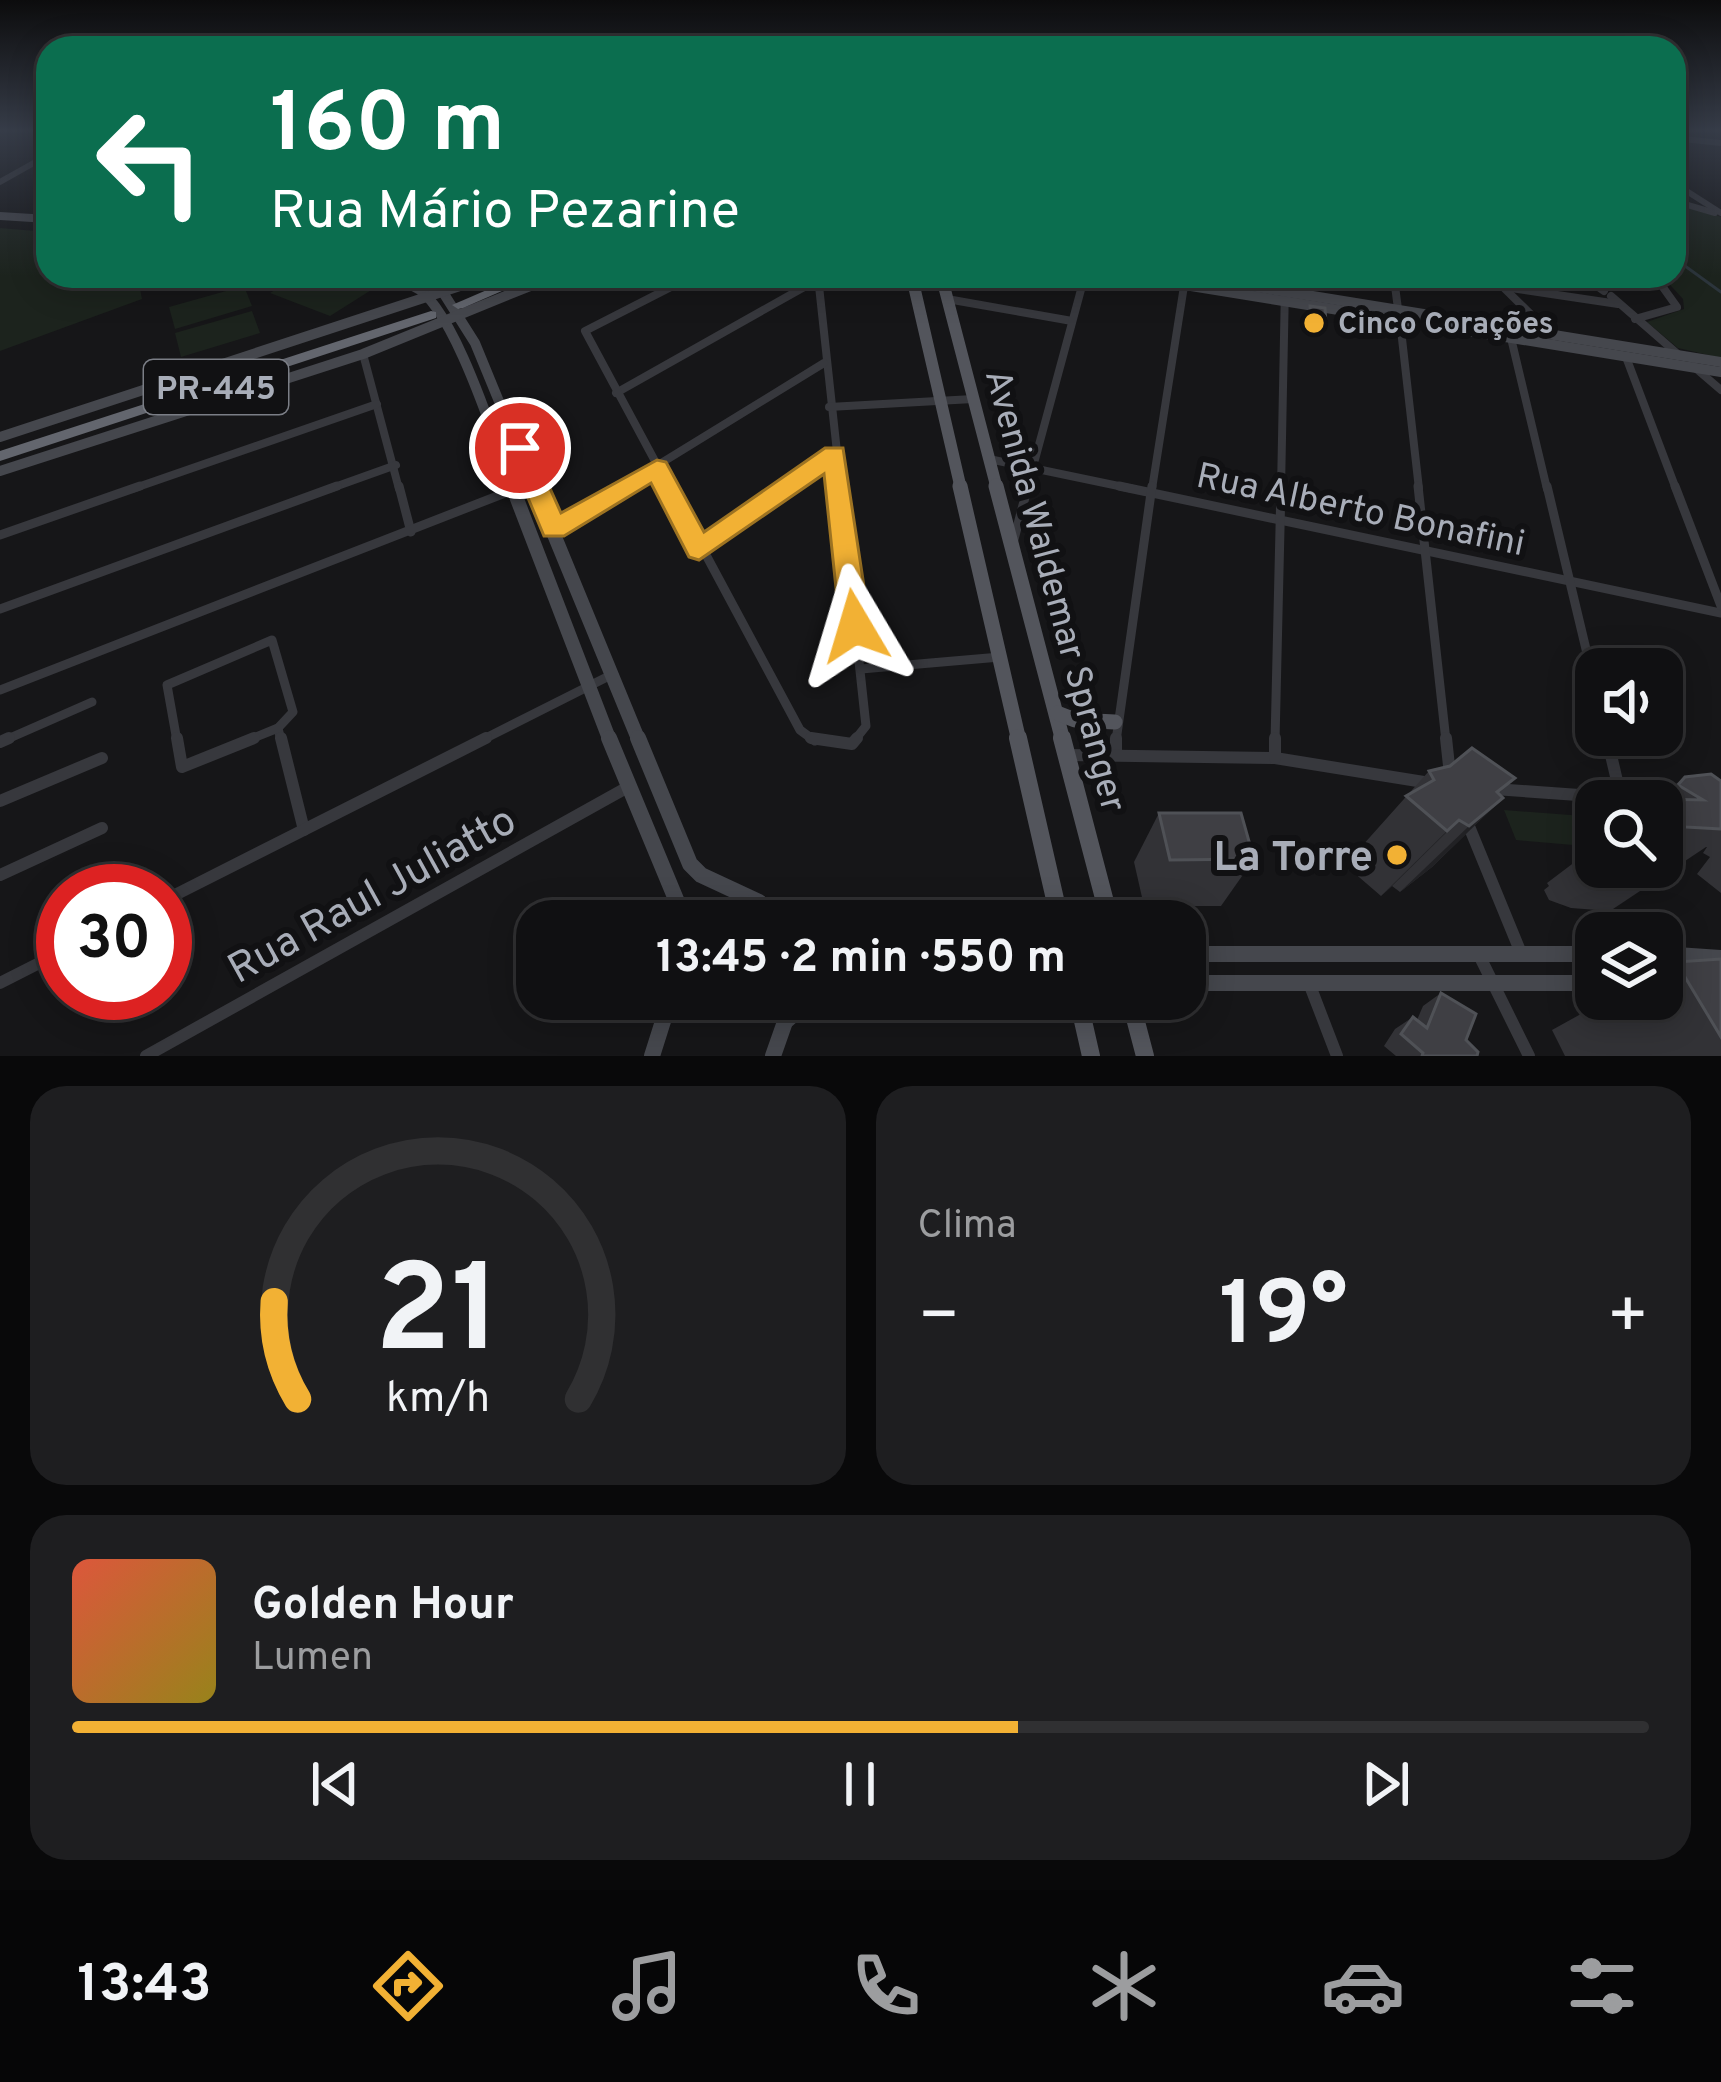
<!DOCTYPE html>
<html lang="pt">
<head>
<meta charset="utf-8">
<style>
	body { margin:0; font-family:Overpass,sans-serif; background:#1e1e20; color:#f1f3f6; height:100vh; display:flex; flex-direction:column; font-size:45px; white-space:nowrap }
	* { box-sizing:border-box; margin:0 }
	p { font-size:39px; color:#9c9d9f }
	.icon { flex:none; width:66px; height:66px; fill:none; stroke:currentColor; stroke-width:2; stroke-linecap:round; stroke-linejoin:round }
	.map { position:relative; height:1056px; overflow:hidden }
	.side { display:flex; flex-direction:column; gap:30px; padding:30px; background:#09090a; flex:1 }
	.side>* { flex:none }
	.guide { position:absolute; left:36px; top:36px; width:1650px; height:252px; border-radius:36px; box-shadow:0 6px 30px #0003,0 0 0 3px #303032; background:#0b6e4f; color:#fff; overflow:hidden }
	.tools { position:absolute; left:1575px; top:648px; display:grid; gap:24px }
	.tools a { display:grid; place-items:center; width:108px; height:108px; border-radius:24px; background:#101012; box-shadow:0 6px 30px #0003,0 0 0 3px #303032; font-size:60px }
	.speed { position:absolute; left:36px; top:864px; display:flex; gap:24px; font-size:60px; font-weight:700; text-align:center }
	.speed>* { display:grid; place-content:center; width:156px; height:156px; border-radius:50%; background:#101012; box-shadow:0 6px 30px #0003,0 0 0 3px #303032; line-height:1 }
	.speed .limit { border:18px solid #d22; background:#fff; color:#111 }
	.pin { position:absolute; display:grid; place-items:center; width:102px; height:102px; color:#fff; margin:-51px; border:6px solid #fff; border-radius:50%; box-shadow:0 3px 12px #0007 }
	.me { position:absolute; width:132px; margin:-66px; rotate:353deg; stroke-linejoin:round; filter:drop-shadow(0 0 9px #0008) }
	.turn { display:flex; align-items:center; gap:42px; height:252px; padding:0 36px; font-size:54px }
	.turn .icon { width:156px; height:156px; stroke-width:2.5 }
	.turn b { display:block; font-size:84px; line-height:102px }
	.big { font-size:90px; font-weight:700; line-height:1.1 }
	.side .tile { flex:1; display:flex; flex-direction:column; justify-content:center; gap:18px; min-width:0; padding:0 42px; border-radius:36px; background:#1e1e20 }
	.side .dial { align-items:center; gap:0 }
	.dial svg { height:312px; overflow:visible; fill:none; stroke:#303032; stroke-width:7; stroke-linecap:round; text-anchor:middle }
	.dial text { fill:#f1f3f6; stroke:none }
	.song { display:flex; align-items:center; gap:36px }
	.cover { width:144px; height:144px; border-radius:18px; background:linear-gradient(135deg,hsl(10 70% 55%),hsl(50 70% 35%)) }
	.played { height:12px; border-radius:6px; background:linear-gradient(90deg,#f2b134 60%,#303032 60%) }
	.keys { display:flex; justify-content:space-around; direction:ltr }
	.heat { display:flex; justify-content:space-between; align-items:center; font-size:66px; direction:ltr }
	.side .tiles { flex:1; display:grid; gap:30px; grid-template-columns:1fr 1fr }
	.tile:last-child { grid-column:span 2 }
	.trip { position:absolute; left:516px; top:900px; width:690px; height:120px; border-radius:36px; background:#101012; box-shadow:0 6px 30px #0003,0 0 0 3px #303032; font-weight:700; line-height:120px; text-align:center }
	.tab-bar { display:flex; height:192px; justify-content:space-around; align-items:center; background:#060607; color:#9c9d9f }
	.tab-bar .icon { width:84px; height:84px }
	.tab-bar .on { color:#f2b134 }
	.tab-bar b { font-size:54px; color:#f1f3f6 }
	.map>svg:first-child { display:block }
	.green { fill:#1c231d }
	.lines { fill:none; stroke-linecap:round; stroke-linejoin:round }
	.stream { stroke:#2c353c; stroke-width:3 }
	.street-far3 { stroke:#37383d; stroke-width:6 }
	.street-far2 { stroke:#37383d; stroke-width:8 }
	.street-far1 { stroke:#37383d; stroke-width:9 }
	.street { stroke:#37383d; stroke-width:12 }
	.secondary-far3 { stroke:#45474d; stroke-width:8 }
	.secondary-far2 { stroke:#45474d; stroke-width:10 }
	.secondary-far1 { stroke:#45474d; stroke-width:14 }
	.secondary { stroke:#45474d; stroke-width:16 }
	.primary-far3 { stroke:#53555c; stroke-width:9 }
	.primary-far2 { stroke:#53555c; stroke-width:12 }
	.primary-far1 { stroke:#53555c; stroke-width:15 }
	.primary { stroke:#53555c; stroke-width:18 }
	.highway { fill:#63666e; fill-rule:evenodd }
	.wall { fill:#323236 }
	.shaded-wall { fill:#212124 }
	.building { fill:#3f3f44; stroke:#4f5156; stroke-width:3 }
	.route { fill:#f2b134; stroke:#9d7322; stroke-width:3 }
	.poi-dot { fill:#f2b134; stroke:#111113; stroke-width:4.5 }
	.labels { text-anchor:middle; stroke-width:12; stroke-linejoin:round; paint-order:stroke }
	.far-poi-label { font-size:30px; font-weight:bold; fill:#a8adb8; stroke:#111113; text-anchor:start }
	.shield { fill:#111113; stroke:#7b7e86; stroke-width:3 }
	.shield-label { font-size:33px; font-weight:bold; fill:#a8adb8 }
	.street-label { font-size:36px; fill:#a8adb8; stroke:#111113 }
	.near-poi-label { font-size:42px; font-weight:bold; fill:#a8adb8; stroke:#111113; text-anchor:end }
	.near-street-label { font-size:42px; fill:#a8adb8; stroke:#111113 }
</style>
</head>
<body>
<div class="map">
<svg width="1721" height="1056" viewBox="0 0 1721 1056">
	<rect width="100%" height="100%" fill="#161618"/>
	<!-- green -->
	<g class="green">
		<path d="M1674,203L1721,217V358L1678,348L1647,322L1684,309L1683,299L1662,276H1674Z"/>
		<path d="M0,228L48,232V276H146L138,278L142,299L0,351Z"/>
		<path d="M298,276H346L376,287L330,316L270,293Z"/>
		<path d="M244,286L252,306L175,329L169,307Z"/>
		<path d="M252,311L260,333L181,357L175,333Z"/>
		<path d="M1504,810L1584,816L1596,847L1516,840Z"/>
	</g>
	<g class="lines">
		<!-- stream -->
		<path class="stream" d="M1674,258L1721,292"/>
		<!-- street-far3 -->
		<g class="street-far3">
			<path d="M1674,138L1721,143"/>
			<path d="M0,182L48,155"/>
			<path d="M1674,183L1721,213"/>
			<path d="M1674,201L1715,213"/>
			<path d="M818,276L819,289"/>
			<path d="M1393,276L1395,289"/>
			<path d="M1427,276L1518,289"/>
			<path d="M1583,276L1602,289"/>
			<path d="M1654,276L1664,289"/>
			<path d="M438,285L462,276"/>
			<path d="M667,289L693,276"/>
			<path d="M801,289L819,279"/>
			<path d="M1081,289L1085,276"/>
			<path d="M1285,289V276"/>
		</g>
		<!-- street-far2 -->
		<g class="street-far2">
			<path d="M819,286L841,489"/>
			<path d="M1395,286L1398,309"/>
			<path d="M1497,286L1618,304"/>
			<path d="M1597,286L1604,291"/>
			<path d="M1505,289L1552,335"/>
			<path d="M1611,296L1680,356"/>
			<path d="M947,299L1072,321"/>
			<path d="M1635,319L1677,307L1662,286"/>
			<path d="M1400,321L1419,489"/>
			<path d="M1511,338L1547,489"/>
			<path d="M363,354L399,489"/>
			<path d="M1626,357L1676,489"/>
			<path d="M1693,366L1721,390"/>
			<path d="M616,393L806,286"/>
			<path d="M829,407L973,399"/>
			<path d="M989,459L1133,489"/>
			<path d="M132,489L377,404"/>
			<path d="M329,489L396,465"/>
			<path d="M515,489L534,482"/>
			<path d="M619,489L824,363"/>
			<path d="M670,489L585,331L673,286"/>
			<path d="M784,489L834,454"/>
			<path d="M1027,489L1082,286"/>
			<path d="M1152,489L1184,286"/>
			<path d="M1281,489L1285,286"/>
		</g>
		<!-- street-far1 -->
		<g class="street-far1">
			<path d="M399,486L411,532"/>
			<path d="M669,486L800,730L815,741"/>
			<path d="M840,486L866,726L854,741"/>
			<path d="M1119,486L1721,613"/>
			<path d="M1418,486L1446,741"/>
			<path d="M1547,486L1596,691"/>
			<path d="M1675,486L1721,606"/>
			<path d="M554,529L623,486"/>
			<path d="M0,535L140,486"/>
			<path d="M1013,543L1028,486"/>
			<path d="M699,550L789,486"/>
			<path d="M0,609L337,486"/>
			<path d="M861,669L1000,657"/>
			<path d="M0,690L523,486"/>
			<path d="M278,728L281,741"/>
			<path d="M1606,735L1607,741"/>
			<path d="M3,741L92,702"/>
			<path d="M177,741L167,685L272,640L293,712L278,728L246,741"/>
			<path d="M480,741L613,674"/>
			<path d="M1116,741L1152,486"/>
			<path d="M1275,741L1281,486"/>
		</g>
		<!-- street -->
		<g class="street">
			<path d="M177,738L182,767L254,738"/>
			<path d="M281,738L304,830"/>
			<path d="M811,738L852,744L857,738"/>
			<path d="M1116,738V753"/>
			<path d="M1446,738L1450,775"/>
			<path d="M1607,738L1621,798"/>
			<path d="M0,742L9,738"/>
			<path d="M1066,755L1275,758L1430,783"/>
			<path d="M1275,758V738"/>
			<path d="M1494,789L1663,801"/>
			<path d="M0,801L102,758"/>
			<path d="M1466,819L1521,953"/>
			<path d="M0,875L102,828"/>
			<path d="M165,900L486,738"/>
			<path d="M1478,953L1529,1056"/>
			<path d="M0,983L63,951"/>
			<path d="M1309,983L1337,1056"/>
			<path d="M146,1056L628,787"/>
		</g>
		<!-- secondary-far3 -->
		<g class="secondary-far3">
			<path d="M0,216L48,219"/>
			<path d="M386,276L421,289"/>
			<path d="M416,276L441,289"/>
			<path d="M1127,276L1209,289"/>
			<path d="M1187,276L1269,289"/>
			<path d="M452,289L488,276"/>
			<path d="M522,289L555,276"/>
		</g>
		<!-- secondary-far2 -->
		<g class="secondary-far2">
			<path d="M413,286C453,302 497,447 513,489"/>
			<path d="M439,286L475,343L535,489"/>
			<path d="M1191,286L1721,372"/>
			<path d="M1251,286L1721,362"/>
			<path d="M0,437L460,286"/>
			<path d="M0,471L363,354L530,286"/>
		</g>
		<!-- secondary-far1 -->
		<g class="secondary-far1">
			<path d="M512,486L610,741"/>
			<path d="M534,486L639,741"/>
		</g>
		<!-- secondary -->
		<g class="secondary">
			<path d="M609,738L685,921"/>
			<path d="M638,738L690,864L701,875L759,902"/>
			<path d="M709,921C736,899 765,897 792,921"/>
			<path d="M1185,954H1596"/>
			<path d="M1662,954L1721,958"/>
			<path d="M1185,983H1596"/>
			<path d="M787,1020L811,999"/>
			<path d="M652,1056L670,999"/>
			<path d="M773,1056L793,999"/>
		</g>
		<!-- primary-far3 -->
		<g class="primary-far3">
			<path d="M912,276L915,289"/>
			<path d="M941,276L944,289"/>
		</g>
		<!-- primary-far2 -->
		<g class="primary-far2">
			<path d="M914,286L961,489"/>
			<path d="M944,286L997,489"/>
		</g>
		<!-- primary-far1 -->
		<g class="primary-far1">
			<path d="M960,486L1019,741"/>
			<path d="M996,486L1063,741"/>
			<path d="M1057,713L1075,720L1115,722"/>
		</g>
		<!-- primary -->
		<g class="primary">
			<path d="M1018,738L1060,921"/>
			<path d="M1062,738L1110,921"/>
			<path d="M1078,999L1091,1056"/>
			<path d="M1130,999L1145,1056"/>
		</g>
		<!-- highway -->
		<g class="highway">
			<path d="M519,276H536L463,308L458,309L452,305Z"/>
			<path d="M431,311L436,312V318L0,461V451Z"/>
		</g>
	</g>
	<!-- wall -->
	<g class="wall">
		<path d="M1310,306L1326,323L1322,332L1307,330V315Z"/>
		<path d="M1429,771L1515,778L1498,794L1503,798L1432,867L1400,892L1392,886L1381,896L1345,865Z"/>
		<path d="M1685,777L1721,781V893L1697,874L1710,857L1703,853L1707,847H1706L1610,911L1571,908L1549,900L1544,890L1549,886L1547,883L1596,846V867H1662V801H1654Z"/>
		<path d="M1159,813L1254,859L1221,906H1144L1134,862Z"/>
		<path d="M1721,959V1056H1565L1552,1030L1608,999H1662V970L1676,962Z"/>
		<path d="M1441,993L1477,1056H1396L1384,1046L1395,1029L1413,1017L1417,1020L1423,1006Z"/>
	</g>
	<!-- shaded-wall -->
	<g class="shaded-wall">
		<path d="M1503,798L1432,867L1400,892L1469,826Z"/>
		<path d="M1459,820L1392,886L1381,896L1447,831Z"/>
	</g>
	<!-- building -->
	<g class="building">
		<path d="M1310,306L1325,308L1326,323L1311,320Z"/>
		<path d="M1472,748L1515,778L1497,792L1503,798L1469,826L1459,820L1447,831L1406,796L1434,780L1429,771L1450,766Z"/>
		<path d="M1711,774L1721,781V829L1686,827L1662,819V801L1656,799L1703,800L1678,785L1685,777Z"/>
		<path d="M1159,813H1241L1254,859L1170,860Z"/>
		<path d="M1721,959V1037L1676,962Z"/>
		<path d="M1441,993L1476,1014L1466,1040L1478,1052L1477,1056H1422L1423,1053L1401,1034L1413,1017L1427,1028Z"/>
	</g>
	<!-- sky -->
	<linearGradient id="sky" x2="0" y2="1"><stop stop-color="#0c0c0d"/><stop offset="0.47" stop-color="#363c48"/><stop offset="1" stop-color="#363c48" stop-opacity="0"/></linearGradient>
	<rect width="1721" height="277" fill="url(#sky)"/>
	<!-- route -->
	<path class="route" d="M520,440L532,448L561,513L657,460L666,462L704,532L825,448H843L870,626L866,635H845L840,626L824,474L699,560L689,557L651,483L564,536H544L507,448Z"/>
	<!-- markers -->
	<g class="poi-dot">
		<circle cx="1314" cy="323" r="12"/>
		<circle cx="1397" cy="855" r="12"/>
	</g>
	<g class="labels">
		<!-- far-poi labels -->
		<g class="far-poi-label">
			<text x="1338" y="333">Cinco Corações</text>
		</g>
		<!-- shield labels -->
		<rect class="shield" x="144" y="360" width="144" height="54" rx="9"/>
		<g class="shield-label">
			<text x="216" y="399">PR-445</text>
		</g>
		<!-- street labels -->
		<g class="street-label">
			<text transform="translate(1361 508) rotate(12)" y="13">Rua Alberto Bonafini</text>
			<text transform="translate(1057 590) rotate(75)" y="13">Avenida Waldemar Spranger</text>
		</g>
		<!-- near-poi labels -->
		<g class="near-poi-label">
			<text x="1373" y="870">La Torre</text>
		</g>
		<!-- near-street labels -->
		<g class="near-street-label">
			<text transform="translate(371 893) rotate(-29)" y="15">Rua Raul Juliatto</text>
		</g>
	</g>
</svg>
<div class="tools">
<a><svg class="icon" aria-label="sound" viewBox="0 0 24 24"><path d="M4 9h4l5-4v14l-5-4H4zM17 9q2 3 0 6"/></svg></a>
<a><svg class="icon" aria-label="search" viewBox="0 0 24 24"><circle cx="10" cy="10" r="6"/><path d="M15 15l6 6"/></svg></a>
<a><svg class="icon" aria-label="layers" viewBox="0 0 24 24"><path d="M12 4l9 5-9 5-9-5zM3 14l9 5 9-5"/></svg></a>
</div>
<div class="speed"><div class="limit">30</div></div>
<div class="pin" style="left:520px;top:448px;background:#d93025"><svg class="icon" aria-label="arrive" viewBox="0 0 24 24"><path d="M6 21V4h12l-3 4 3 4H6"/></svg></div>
<svg class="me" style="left:855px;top:626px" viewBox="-20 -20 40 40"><path d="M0-17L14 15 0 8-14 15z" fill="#f2b134" stroke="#fff" stroke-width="4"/></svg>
<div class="trip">13:45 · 2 min · 550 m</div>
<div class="guide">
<div class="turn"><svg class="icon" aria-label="left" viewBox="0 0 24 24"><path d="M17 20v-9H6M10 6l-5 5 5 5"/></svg><div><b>160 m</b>Rua Mário Pezarine</div></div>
</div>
</div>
<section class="side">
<div class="tiles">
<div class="tile dial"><svg viewBox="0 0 100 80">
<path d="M14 69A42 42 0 1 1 86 69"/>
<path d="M14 69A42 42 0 0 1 8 44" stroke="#f2b134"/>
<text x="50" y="56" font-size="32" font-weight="700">21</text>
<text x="50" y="72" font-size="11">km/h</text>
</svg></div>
<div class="tile"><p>Clima</p>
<div class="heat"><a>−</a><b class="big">19°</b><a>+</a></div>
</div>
<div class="tile">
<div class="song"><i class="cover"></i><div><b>Golden Hour</b><p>Lumen</p></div></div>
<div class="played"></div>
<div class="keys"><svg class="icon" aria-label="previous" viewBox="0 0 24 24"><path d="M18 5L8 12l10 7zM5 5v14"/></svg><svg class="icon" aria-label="pause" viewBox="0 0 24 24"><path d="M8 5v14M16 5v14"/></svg><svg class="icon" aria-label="next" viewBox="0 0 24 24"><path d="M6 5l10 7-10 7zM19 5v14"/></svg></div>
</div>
</div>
</section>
<nav class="tab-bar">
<b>13:43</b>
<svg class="icon on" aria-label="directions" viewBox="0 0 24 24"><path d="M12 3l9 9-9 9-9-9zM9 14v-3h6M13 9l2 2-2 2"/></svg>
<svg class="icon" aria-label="music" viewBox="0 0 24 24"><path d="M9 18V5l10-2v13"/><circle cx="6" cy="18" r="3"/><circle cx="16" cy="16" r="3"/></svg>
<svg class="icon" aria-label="phone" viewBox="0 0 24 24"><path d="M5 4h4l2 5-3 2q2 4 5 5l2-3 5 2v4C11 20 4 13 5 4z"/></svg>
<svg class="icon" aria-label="climate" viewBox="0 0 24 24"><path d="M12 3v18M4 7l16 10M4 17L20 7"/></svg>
<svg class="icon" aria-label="car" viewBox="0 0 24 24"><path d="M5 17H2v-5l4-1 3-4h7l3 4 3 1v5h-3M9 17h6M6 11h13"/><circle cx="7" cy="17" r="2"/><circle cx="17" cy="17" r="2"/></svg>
<svg class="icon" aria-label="filters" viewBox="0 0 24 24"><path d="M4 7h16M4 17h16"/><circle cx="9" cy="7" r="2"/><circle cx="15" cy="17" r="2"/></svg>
</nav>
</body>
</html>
